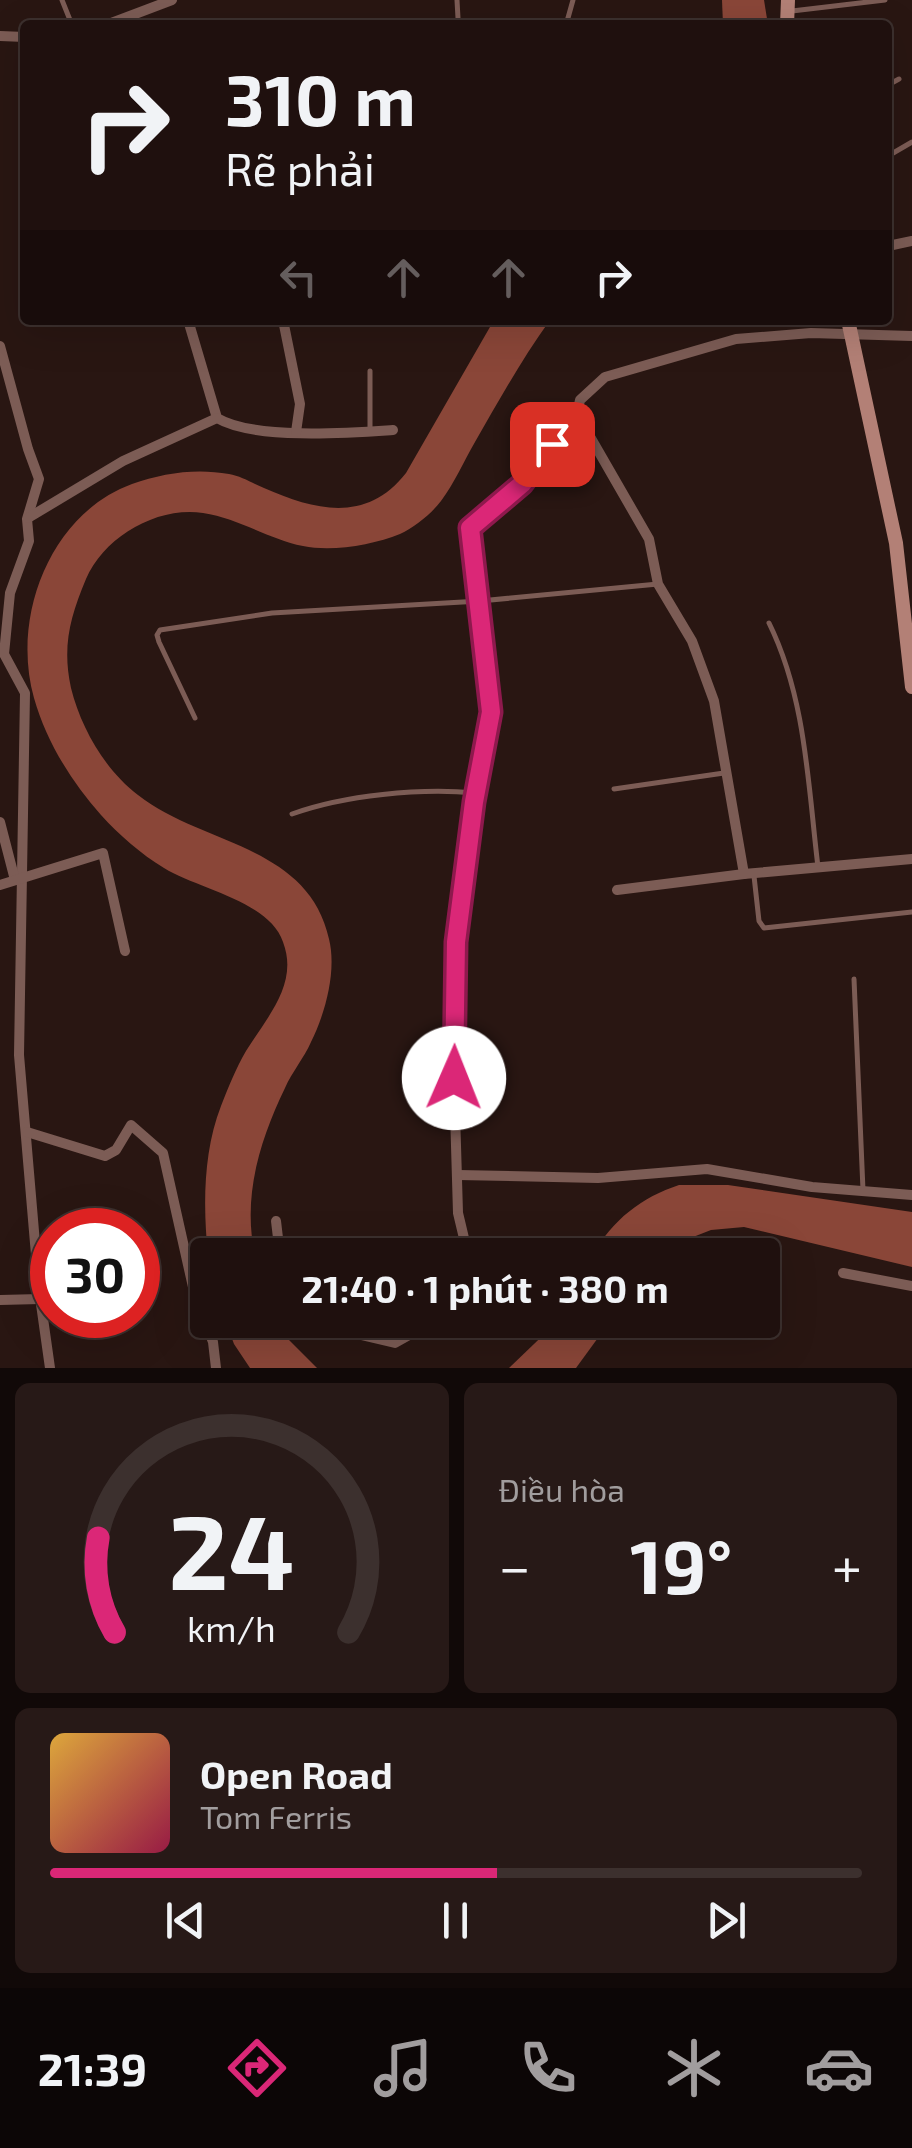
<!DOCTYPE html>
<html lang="vi">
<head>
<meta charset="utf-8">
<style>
	body { margin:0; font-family:"Exo 2",sans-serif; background:#271917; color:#f1f3f6; height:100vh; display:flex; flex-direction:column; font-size:38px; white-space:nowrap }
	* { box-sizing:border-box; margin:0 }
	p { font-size:32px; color:#a19d9e }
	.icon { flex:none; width:55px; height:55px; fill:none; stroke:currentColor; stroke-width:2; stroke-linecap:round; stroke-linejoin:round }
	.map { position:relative; height:1368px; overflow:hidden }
	.details { display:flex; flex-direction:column; gap:15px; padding:15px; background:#110908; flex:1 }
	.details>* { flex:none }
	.banner { position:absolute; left:20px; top:20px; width:872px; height:305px; border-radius:10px; box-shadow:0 10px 40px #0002,0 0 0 2px #3c302e; background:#1f100e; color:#f1f3f6; overflow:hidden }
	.speed { position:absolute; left:30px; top:1208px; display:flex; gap:20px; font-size:50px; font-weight:700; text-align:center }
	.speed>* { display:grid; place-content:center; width:130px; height:130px; border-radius:50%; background:#1f100e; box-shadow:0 10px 40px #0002,0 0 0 2px #3c302e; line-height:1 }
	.speed .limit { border:15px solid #d22; background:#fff; color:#111 }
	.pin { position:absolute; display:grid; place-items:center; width:85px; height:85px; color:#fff; margin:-42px; border-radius:20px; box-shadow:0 5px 15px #0006 }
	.me { position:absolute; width:110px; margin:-55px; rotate:1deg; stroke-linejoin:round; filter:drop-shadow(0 0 8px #0008) }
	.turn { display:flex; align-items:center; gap:35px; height:210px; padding:0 40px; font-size:45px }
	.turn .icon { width:130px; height:130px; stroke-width:2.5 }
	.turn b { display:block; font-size:70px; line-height:85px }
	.lanes { display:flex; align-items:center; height:95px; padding:0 40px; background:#0003; justify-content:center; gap:50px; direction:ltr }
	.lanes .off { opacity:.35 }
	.big { font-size:75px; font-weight:700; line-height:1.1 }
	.details .tile { flex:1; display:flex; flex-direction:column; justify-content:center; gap:15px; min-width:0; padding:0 35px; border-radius:15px; background:#271917 }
	.details .dial { align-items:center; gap:0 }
	.dial svg { height:260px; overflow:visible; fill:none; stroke:#3c302e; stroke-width:7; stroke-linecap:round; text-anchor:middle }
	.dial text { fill:#f1f3f6; stroke:none }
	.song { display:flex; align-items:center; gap:30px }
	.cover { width:120px; height:120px; border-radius:15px; background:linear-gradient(135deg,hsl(40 70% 55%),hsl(340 70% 35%)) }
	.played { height:10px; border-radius:5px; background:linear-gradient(90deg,#db2777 55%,#3c302e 55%) }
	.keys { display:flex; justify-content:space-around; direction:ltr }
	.heat { display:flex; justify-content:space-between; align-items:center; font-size:55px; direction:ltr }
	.details .tiles { flex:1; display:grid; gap:15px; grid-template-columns:1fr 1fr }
	.tile:last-child { grid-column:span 2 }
	.trip { position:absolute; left:190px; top:1238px; width:590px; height:100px; border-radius:10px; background:#1f100e; box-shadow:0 10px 40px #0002,0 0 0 2px #3c302e; font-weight:700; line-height:100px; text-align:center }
	.menu { display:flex; height:160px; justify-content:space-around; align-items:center; background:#0c0606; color:#a19d9e }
	.menu .icon { width:70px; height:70px }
	.menu .active { color:#db2777 }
	.menu b { font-size:45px; color:#f1f3f6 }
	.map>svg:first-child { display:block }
	.water { fill:#8a4638 }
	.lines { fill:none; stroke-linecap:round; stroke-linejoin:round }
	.lane { stroke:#7c5c55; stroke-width:5 }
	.street { stroke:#7c5c55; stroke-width:10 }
	.secondary { stroke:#b38076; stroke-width:14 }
	.route-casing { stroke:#8e194d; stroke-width:25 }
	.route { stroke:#db2777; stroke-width:18 }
</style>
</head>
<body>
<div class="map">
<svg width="912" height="1368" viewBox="0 0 912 1368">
	<rect width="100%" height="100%" fill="#291612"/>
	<!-- water -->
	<g class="water">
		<path d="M722,0H764L768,25H723Z"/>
		<path d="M494,320H550C522,359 499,400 475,442C464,461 454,484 441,501C431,514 415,527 400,534C373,545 332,552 303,546C268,539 238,518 203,513C157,506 104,537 86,579C70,617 62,647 71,688C81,728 105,770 138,795C201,845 308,844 329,939C337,971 325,1014 311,1042C304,1058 292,1072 285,1088C260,1140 242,1197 255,1255H208C203,1207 203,1152 221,1106C228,1088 236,1068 246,1051C267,1017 299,984 283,942C269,901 198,889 164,868C141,854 119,835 101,815C71,781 46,741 34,698C11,617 50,514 132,484C163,473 196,468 229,474C241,476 252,483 264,488C316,511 367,523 406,473Z"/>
		<path d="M679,1185H728L912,1212V1267L744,1227L711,1230L688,1239L663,1255H593C612,1220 642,1197 679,1185Z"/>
		<path d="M225,1320H279L287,1338L317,1368H250L234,1344Z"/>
		<path d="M559,1320H611L576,1368H509Z"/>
	</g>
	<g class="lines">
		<!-- lane -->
		<g class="lane">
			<path d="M62,0L72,25"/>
			<path d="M457,0L458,18"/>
			<path d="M792,11L885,0"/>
			<path d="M566,25L573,0"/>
			<path d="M888,85L899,79"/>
			<path d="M888,156L912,142"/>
			<path d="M370,429V371"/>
			<path d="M769,623C806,698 808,785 818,867"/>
			<path d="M195,718L159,642L157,635L160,630L272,613L480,601L658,584"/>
			<path d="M614,789L724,773"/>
			<path d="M292,814C345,795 420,788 475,793"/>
			<path d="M754,876L759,921L764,928L912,912"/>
			<path d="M854,979L863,1190"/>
		</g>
		<!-- street -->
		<g class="street">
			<path d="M106,25L172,0"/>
			<path d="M0,36L25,37"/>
			<path d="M888,246L912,241"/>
			<path d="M188,320L217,418C254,440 349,433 393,430"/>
			<path d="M283,320L300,404L296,432"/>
			<path d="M0,346L28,449L39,479L27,519L29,541L10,593L4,654L25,693L19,1055L39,1290L50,1368"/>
			<path d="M577,414L649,539L658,584L692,641L714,701L744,874"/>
			<path d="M28,518L123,461L217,418"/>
			<path d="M0,822L15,880"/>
			<path d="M0,885L103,853L125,951"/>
			<path d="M617,890L744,874L912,859"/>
			<path d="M27,1132L105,1156L116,1150L131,1125L163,1153L195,1296L213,1342L216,1368"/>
			<path d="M458,1175L598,1178L707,1169L812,1187L912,1195"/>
			<path d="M276,1221L280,1255"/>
			<path d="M468,1255L458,1213L454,1078L456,942L474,802L491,712L471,526L522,484L577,414L580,400L605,377L736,339L811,333L912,336"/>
			<path d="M843,1273L912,1286"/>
			<path d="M0,1300L40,1299"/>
			<path d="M321,1320L344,1331L395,1343L436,1320"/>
		</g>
		<!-- secondary -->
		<g class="secondary">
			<path d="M787,25L788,0"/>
			<path d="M848,320L896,543L912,687"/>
		</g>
	</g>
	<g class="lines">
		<defs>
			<path id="route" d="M454,1078L456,942L474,802L491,712L470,528L522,484L552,444"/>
		</defs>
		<!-- route casing -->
		<use href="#route" class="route-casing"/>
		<!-- route -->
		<use href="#route" class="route"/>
	</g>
</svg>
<div class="speed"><div class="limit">30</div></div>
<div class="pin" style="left:552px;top:444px;background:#d93025"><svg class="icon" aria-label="arrive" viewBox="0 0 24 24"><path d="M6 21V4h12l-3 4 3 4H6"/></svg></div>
<svg class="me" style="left:454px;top:1078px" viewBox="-20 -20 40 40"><circle r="19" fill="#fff"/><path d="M0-13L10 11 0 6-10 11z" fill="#db2777"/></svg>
<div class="trip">21:40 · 1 phút · 380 m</div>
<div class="banner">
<div class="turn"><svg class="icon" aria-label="right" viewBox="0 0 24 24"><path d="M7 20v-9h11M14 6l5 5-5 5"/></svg><div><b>310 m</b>Rẽ phải</div></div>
<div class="lanes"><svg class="icon off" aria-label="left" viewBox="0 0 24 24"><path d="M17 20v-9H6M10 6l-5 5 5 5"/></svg><svg class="icon off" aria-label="ahead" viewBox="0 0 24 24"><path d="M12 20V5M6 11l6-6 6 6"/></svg><svg class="icon off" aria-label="ahead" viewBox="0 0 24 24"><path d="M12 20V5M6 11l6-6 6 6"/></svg><svg class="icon" aria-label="right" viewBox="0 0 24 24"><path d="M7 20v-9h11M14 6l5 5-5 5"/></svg></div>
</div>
</div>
<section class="details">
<div class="tiles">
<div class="tile dial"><svg viewBox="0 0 100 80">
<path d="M14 69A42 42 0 1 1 86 69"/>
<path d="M14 69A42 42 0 0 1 9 40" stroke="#db2777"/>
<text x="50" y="56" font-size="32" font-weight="700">24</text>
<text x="50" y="72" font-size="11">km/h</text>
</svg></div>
<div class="tile"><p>Điều hòa</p>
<div class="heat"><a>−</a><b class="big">19°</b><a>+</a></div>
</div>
<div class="tile">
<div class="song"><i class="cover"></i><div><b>Open Road</b><p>Tom Ferris</p></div></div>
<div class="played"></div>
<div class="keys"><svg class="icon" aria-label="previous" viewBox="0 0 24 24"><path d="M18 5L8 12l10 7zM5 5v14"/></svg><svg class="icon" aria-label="pause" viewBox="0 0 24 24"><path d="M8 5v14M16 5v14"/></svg><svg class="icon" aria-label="next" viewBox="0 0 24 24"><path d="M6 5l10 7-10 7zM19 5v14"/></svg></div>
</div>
</div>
</section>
<nav class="menu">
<b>21:39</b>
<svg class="icon active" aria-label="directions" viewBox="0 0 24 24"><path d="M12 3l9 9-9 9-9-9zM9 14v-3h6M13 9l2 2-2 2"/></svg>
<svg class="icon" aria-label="music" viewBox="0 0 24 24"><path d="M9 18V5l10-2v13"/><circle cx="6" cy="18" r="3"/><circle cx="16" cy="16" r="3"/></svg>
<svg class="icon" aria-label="phone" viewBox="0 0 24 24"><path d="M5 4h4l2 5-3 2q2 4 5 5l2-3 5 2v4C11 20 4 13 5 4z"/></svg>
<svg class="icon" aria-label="climate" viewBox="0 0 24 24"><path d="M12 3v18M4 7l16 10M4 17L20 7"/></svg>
<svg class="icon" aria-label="car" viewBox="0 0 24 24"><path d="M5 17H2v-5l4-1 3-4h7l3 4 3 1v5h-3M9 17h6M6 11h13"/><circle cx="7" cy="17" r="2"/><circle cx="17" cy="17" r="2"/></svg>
</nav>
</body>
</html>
